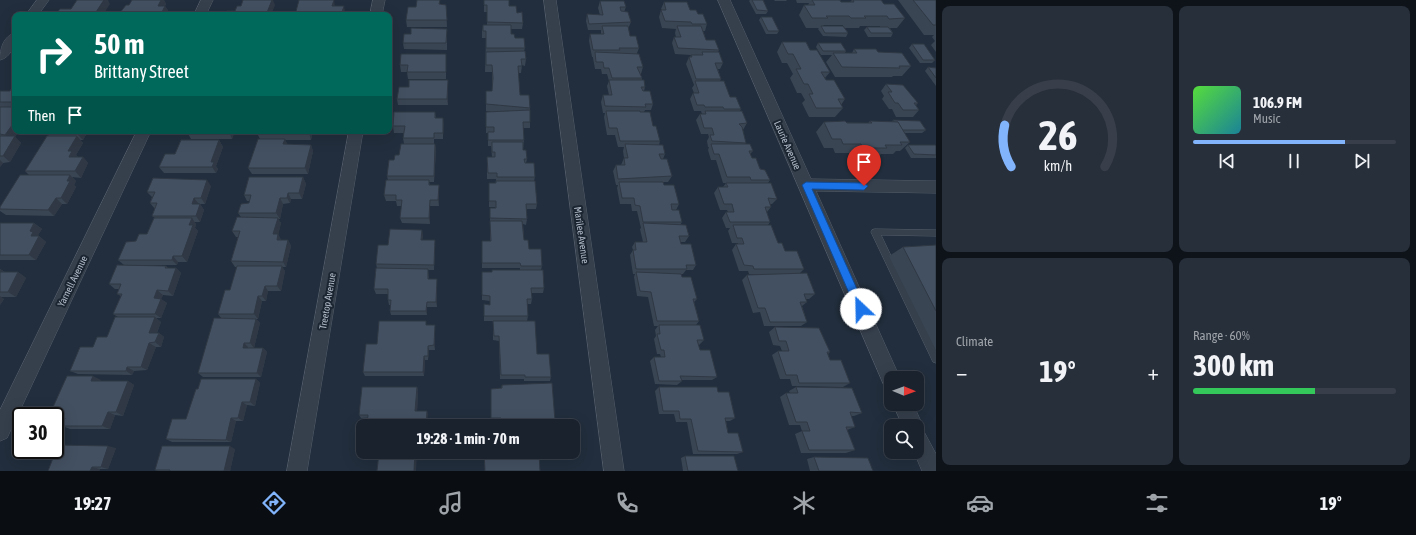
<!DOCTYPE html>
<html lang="en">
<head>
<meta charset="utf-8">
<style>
	body { margin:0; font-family:"Asap Condensed",sans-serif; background:#272f3a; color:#f1f3f6; height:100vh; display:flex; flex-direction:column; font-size:15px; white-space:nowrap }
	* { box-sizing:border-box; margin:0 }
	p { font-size:13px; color:#9fa4aa }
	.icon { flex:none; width:22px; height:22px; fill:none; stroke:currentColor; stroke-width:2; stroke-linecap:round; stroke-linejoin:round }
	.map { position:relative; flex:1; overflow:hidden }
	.sheet { display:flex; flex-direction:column; gap:6px; padding:6px; background:#0e1319; width:480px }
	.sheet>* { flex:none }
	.hud { position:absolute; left:12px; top:12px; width:380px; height:122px; border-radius:8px; box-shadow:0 4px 16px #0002,0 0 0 1px #383f4a; background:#00695c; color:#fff; overflow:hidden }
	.needle { width:26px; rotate:91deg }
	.buttons { position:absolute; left:884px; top:371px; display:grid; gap:8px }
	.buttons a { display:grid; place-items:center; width:40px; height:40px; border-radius:8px; background:#1a222e; box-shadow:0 4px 16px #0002,0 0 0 1px #383f4a; font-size:20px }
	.speed { position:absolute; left:12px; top:407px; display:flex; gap:8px; font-size:20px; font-weight:700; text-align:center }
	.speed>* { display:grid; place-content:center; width:52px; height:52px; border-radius:50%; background:#1a222e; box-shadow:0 4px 16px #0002,0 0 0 1px #383f4a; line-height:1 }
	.speed .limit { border:2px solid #111; border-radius:6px; background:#fff; color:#111 }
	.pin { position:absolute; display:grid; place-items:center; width:34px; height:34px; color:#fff; margin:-41px -17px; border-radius:50% 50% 50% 0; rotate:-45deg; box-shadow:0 0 4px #0007 }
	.pin .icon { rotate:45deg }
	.me { position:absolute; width:44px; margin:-22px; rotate:336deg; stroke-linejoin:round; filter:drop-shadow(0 0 3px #0008) }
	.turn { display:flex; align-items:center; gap:14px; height:84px; padding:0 16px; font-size:18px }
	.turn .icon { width:52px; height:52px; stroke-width:2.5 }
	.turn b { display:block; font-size:28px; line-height:34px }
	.then { display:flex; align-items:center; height:38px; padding:0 16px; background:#0003; gap:8px; font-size:15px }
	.big { font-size:30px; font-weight:700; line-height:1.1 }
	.sheet .tile { flex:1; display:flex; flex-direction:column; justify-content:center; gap:6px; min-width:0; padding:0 14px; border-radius:8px; background:#272f3a }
	.sheet .dial { align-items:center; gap:0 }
	.dial svg { height:104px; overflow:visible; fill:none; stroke:#383f4a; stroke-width:7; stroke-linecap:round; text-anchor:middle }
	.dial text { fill:#f1f3f6; stroke:none }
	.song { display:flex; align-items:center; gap:12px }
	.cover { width:48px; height:48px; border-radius:6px; background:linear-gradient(135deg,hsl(110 70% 55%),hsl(190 70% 35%)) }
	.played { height:4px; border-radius:2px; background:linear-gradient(90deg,#82b4fc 75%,#383f4a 75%) }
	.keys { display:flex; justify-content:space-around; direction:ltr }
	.heat { display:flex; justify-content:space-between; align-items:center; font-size:22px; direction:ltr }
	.charge { height:6px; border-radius:3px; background:linear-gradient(90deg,#34c759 60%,#383f4a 0) }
	.sheet .tiles { flex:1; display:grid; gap:6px; grid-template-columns:repeat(2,1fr) }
	.trip { position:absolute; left:356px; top:419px; width:224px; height:40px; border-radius:8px; background:#1a222e; box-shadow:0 4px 16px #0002,0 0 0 1px #383f4a; font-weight:700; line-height:40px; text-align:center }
	.tabs { display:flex; height:64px; justify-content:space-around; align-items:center; background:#0a0e12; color:#9fa4aa }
	.tabs .icon { width:28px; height:28px }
	.tabs .active { color:#82b4fc }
	.tabs b { font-size:18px; color:#f1f3f6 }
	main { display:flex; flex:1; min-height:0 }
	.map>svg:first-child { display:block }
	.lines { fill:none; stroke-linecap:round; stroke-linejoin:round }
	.lane-casing { stroke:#545d6a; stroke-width:1 }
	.street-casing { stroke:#545d6a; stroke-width:1 }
	.lane { fill:#36404d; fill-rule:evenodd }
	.street { fill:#36404d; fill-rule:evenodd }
	.wall { fill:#3a4553; fill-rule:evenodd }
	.shaded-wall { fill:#2f3844 }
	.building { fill:#435061; stroke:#2f3844 }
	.route { fill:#1a73e8; stroke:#114b97 }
	.labels { text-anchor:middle; stroke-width:4; stroke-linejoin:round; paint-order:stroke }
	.street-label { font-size:10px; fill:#b1bac8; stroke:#1b2531 }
</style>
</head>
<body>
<main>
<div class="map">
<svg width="936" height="471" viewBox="0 0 936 471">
	<rect width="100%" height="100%" fill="#222e3d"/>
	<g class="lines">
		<defs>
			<path id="lane" d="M875,229L936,230V236L881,235L936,349V363L933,362L871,232L872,230Z"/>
			<g id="street">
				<path d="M37,0H49L38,15H26Z"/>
				<path d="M201,0H213L206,15H194Z"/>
				<path d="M373,0H385L382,15H370Z"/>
				<path d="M544,0H556L624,471H604Z"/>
				<path d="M718,0H730L811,179L936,181V193L816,191L900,378H891V387L884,385Z"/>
				<path d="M15,33C15,44 12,57 0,60C0,49 3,36 15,33Z"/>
				<path d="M137,131H151L7,438L0,441V410Z"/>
				<path d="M349,131H363L307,471H287Z"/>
				<path d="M893,404H913L923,426L922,428L936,454V471H922L914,452H917V426H903Z"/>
			</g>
		</defs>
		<!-- lane casing -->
		<use href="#lane" class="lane-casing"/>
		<!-- street casing -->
		<use href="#street" class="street-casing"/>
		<!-- lane -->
		<use href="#lane" class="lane"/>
		<!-- street -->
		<use href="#street" class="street"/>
	</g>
	<!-- wall -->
	<g class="wall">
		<path d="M161,0H164L166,4L165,6L169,12L168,15H120L119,14Z"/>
		<path d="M440,0V4L446,5L447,27H407L406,20L416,7Z"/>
		<path d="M484,0L509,6L517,13L523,23L522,29H511V34L525,48L524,51L526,59L525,66L522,65L521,73H518L520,95L530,108V128H523L524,140L523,150L527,159L526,163L535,177L534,181L537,204L536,209H527V219L526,225L523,224L524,240L529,249L542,266L541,270L544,288L543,293H532V299L531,304H527L528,316L527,321H484V309L490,305V301L482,300V272H492L520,270V268H482V246L490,241V208H495V207H489V183H495L496,181V179H487V157H492L491,146H488V133H486V112L492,111H486V91H492V72H485L486,38H482V31L483,25H487V12H484Z"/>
		<path d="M750,0H763L768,11L766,14H756L749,1Z"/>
		<path d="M774,0H787L786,1H775Z"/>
		<path d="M796,0H840L841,2H850L852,0H881L884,4L905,18L897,28H890L893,33L891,37H868L864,30L867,27H880V26H860L859,28H845L848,33L846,37L823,36L818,29L819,28H806L799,15L804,5H808L809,3H797ZM824,25H843V26H823Z"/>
		<path d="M898,0H936V52L931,45L935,41L932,37L934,35H924Z"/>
		<path d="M600,1L626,7L624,12L631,22L628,29L630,36L639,48L637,53L643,67L641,74H640L642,78V80L645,87L644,91L653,104L651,110H645L644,112L653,126L660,141L659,145L665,154L663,159L672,176L668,182H663L664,185L679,204L676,210H672L682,222L680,225L689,236L685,242H680L681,244L696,265L693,270H686L683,274H681L682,277L697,299L694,302L699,321L696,325L704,340L699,345H698L700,350L717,377L712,380H681L682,381L677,385L655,384L650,361L654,357H661L660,354H657L654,339L656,336L655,330L658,326H654L648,297L637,296L634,277L635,274H633L630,255L633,250L632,247L635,242H643L640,229L641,228L637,211H632L631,204H620L617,188L618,185H616L613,171L616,165H621L624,158L623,151L624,147H618L615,135H607L604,117L605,113H603L601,102L603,95H609L607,86L609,81L607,74H602L601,69H595L593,58V57H592L589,41L590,34H601V30H588L586,21L587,14L600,15L598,8Z"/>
		<path d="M664,2L690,10L698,14L707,24L705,31H703L706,40L719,50L718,52L723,63L720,69H718L721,79L720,81L730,97L741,109L740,111L747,123L743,130L746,143L745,144L753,151L750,154L752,158L770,180L768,183L777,199L772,204H770L771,207L767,212L770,222L768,225L778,243L785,251L804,269L800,273L815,294L809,299H806L807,302L802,306L807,322L801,326H764L760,312L753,313L742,280L747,275L762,274H749L748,271H739L732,250L736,244H738V243H732L728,231L730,228H726L722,218L726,212H728L727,210H720L714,193L718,187H723L726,183H723L716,160H711L708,150L709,147H708L707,141L709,137L708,134H701L696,120L700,114H702L701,111H694L690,99L693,93H694L692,88L694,85L686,64L689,57H690L691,55L675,54L672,43L674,37H676L675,33L676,29L662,28L659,17L661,10H662L661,9Z"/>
		<path d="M761,17L779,31L777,34H766L759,20Z"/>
		<path d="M447,35V50L404,49L403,43Z"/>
		<path d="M782,42L810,50L830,72L825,78L826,80L845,99L841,105L843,108L835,117H809L802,103L805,100L801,93H797L790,78L793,74L787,63H782L777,52Z"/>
		<path d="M818,43L846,51L845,53H852L854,49L878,52L911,66L902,76H893L892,77H835L826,62L832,55H821L816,47Z"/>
		<path d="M912,44L935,60L932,63H920L909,48Z"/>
		<path d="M446,54V79H408L407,72H401L400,65Z"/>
		<path d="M928,67L936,68V86L925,71Z"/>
		<path d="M448,80V105H398L397,99L409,87Z"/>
		<path d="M886,84L918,103L916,105L919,110L913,117H896L892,109H889L882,99L884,96L881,91Z"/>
		<path d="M15,86V131H19L15,137L21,143L10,162L3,163L0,167V91H10Z"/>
		<path d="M435,112L436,118H443V139H434V144H435L436,150L434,182H429L430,185H439V206H430V224L402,223L400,218L402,206H397L396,201H386L384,195L388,180L387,176L394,160L399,155L404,144L403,138L404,133H394L393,126Z"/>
		<path d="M893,120L926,130L922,133H904L910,142L900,151H896L893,154H881L878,157H854L852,153H835L833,148H824L816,132L824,122L868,123L870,121L892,122Z"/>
		<path d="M48,131H88L83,140H80L83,143L76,155L78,157H83L88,163L81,178L72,177L76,181L74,185L76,187L67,204H62L54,216L6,215L0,211V207L29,175L25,171L49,136L47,134Z"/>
		<path d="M186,131H235L232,139H191L187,132V131Z"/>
		<path d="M258,131H318H313L311,140H285L287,144L311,145L313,151L308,174H252L248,168L260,139L257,133Z"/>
		<path d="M219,140L223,147L216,166L218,169L216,173H164L159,167L175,154Z"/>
		<path d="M908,145L936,146V158H911L905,148Z"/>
		<path d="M303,177L306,184L302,199H291L290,203L283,204L280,219H278L281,223L278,234L281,240H288L291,246L286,267H282L285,271L281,291H268L266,301H262L258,319H256L260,323L254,348H248H263L267,352L261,377H203L198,373L222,319L218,314L230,290L237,267H235L231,261L238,237H236L232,231L241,217L238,213L249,203V201H247L244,195Z"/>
		<path d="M211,186L205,204H200L204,210L200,222H194L196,224L195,228L198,231L187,262H178L177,265H124L118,260L136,241L147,234L155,218L152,216L155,209L150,203L152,197L147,192Z"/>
		<path d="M0,223H34L42,229L38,235L46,242L36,260H0Z"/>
		<path d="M423,235L422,240L435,245L434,270H428L429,279L437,284V307H427V315H391L390,311V305H389L388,300V294H376L374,289L377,268L376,264L388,245Z"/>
		<path d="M936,245V350L889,256L903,247Z"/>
		<path d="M166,266L168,268H176L181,273L173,296L163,295L161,299L167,303L161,318H156L161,322L157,333H159L164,337L161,347H156L147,370L134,371L132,375L78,374L70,371L107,337L118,317L113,314L121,296L117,294L119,289H115L109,284Z"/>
		<path d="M0,269L5,272H18L26,278L16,297H0L4,299L0,305Z"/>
		<path d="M493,321L537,354L551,377L550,381H524V379H500L499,341L493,340Z"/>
		<path d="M427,325L435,329V350H429L428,360H425L424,376H365L363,372L377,344Z"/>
		<path d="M775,327L830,352L828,354L830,360L850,383L843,387L792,386L790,379H780L772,355L778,351H782L780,346L773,345L769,332Z"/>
		<path d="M256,379L260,383L255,406L247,405L243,421H236L231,442H172L166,439L186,419L198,389Z"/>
		<path d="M101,380L100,381H128L134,385L123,416L115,415L110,429H70L62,426L64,421H57L55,420V416Z"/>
		<path d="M502,385L555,421L553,424H542V426H501V421H491V389L501,388Z"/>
		<path d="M417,387L418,391L417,411L428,414L361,418L359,415Z"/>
		<path d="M659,387L718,392L735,418L730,421H726L728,433L743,452L737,454H693L687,422H676L674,414H659L655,391Z"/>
		<path d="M796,387L862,413L854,416H851L855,427L847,430L855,450L846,453H801L795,434L802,431L800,425H789L780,397L786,393H790L789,391Z"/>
		<path d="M116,448L108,469H100L99,471H48Z"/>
		<path d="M235,449L230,471H158L155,470Z"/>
		<path d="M685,456L738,471H683L681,458Z"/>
		<path d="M814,457L873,471H810L807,459Z"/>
	</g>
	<!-- shaded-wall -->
	<g class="shaded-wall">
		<path d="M104,0H108L110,4L103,15H94Z"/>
		<path d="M161,0H164L166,4L161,12L158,6Z"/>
		<path d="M272,0H273L275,5L271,15H266Z"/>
		<path d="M334,0L335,6H332Z"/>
		<path d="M165,6L169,12L168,15H161V14Z"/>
		<path d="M344,6L345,12L344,15H341Z"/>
		<path d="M448,80V105L447,99Z"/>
		<path d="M443,118L444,124L443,139Z"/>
		<path d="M15,121V131H19L15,137L21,143L10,162L3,156L12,141L5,135Z"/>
		<path d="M79,131H88L83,140L77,134Z"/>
		<path d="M229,131H235L232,139L229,132Z"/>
		<path d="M309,131H313L311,140L309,133Z"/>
		<path d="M77,136L83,143L76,155L78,158L69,157L68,151Z"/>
		<path d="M285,139L288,145L283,144Z"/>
		<path d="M219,140L223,147L216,166L218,169L216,173L212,167L211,162Z"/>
		<path d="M435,144L436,150L434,182V176Z"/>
		<path d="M311,145L313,151L308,174L305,168Z"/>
		<path d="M83,157L88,163L81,178L75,171Z"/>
		<path d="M0,160L3,163L0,167Z"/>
		<path d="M70,175L76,181L74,185L76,187L67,204L61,198L67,181Z"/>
		<path d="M303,177L306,184L302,199L299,193Z"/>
		<path d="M207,180L211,186L205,204L201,198Z"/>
		<path d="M439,185V206L438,200Z"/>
		<path d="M288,193L291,199L290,203L287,198Z"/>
		<path d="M56,198L62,204L54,216L48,210Z"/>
		<path d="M194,198L199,204H192Z"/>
		<path d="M280,198L283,204L280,219L276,213Z"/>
		<path d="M430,200V224L429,218Z"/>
		<path d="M200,204L204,210L200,222L196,216Z"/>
		<path d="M192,218L196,224L195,228L198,231L187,262L182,256L189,225Z"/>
		<path d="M278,218L281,223L278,237V234L281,240L280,246L273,234Z"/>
		<path d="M34,223L42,229L38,235L46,242L36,260L29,255L31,236L30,231Z"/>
		<path d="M422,230L423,235L422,245L421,240Z"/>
		<path d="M288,240L291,246L286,267L283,262Z"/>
		<path d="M173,256L178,262L177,265L172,260Z"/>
		<path d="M282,266L285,271L281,291L277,286Z"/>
		<path d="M176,268L181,273L173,296L168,291Z"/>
		<path d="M0,269L8,274L0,273Z"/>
		<path d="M18,272L26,278L16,297L8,292Z"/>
		<path d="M437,279V307L436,302Z"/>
		<path d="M265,286L268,291L266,301L262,296Z"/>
		<path d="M157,290L163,295L161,299L167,303L161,318L155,314L154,298Z"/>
		<path d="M0,296L4,299L0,305Z"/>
		<path d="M258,296L262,301L258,319L254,314Z"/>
		<path d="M427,302V315L426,311Z"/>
		<path d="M155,317L161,322L155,338L149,333Z"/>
		<path d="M256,319L260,323L254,348L250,343Z"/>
		<path d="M435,325V350L434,345Z"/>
		<path d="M159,333L164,337L161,347L155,342Z"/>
		<path d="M149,343L156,347L147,370L141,367Z"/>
		<path d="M244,343L248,347L247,352L243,348Z"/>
		<path d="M428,346L429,350L428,360Z"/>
		<path d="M263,348L267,352L261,377L257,373Z"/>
		<path d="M424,356L425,360L424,376L423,372Z"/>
		<path d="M127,367L134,371L132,375L126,371Z"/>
		<path d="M93,376L101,380L99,385L91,381Z"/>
		<path d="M256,379L260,383L255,406L250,402Z"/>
		<path d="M128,381L134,385L123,416L116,412Z"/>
		<path d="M417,387L418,391L417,414L415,411Z"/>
		<path d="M242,402L247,405L243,421L238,418Z"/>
		<path d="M427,411L428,414L427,426H426Z"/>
		<path d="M108,412L115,415L110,429L102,426Z"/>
		<path d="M231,418L236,421L231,442L226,440Z"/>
		<path d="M108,446L116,448L108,469L101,467Z"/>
		<path d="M230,446L235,449L230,471H224Z"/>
		<path d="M415,452L417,453L416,471H414Z"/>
		<path d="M92,467L100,469L99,471H90Z"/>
	</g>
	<!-- building -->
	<g class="building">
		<path d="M77,0H104L94,15H55L60,9H71Z"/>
		<path d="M132,0H161L158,6H165L161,14H119L126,5H129Z"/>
		<path d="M243,0H272L266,15H225L227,11H235L237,6H241Z"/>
		<path d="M299,0H334L332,6H344L341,15H295Z"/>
		<path d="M417,0H440L439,4L446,5L447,20H406L408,7H416Z"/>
		<path d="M484,0H509V6H516L517,13L522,12L523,23L487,22V5H484Z"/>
		<path d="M752,0H763L768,11L757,10Z"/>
		<path d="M812,0H840L841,2H854L853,0H881L884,4H894L905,18L889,19L887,16H864L866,18H851L849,16H826L828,18H812L804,5H815Z"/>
		<path d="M913,0H936V25H933Z"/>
		<path d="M600,1H624L626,7H620L621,11L628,12L631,22L589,24L587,14L603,15Z"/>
		<path d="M664,2H687L690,10H696L698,14H703L707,24H692L691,22L665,21L661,10H666Z"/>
		<path d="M761,17H772L779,31H768Z"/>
		<path d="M483,25H511V34H514L515,38H524L525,48H486V31H483Z"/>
		<path d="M602,26H628L630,36H636L639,48H619L620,50H593L590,34H604Z"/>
		<path d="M677,26H701L706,40H715L719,50L678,48L674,37H681Z"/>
		<path d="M821,26H843L848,33H825Z"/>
		<path d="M867,27H888L893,33H871Z"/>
		<path d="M411,28L447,29L446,43H403L404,34H411Z"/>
		<path d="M782,42H806L810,50H817L830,72H821L826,80H834L845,99H838L843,108H816L809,94H813L808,84H804L796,69H801L793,54H788Z"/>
		<path d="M818,43H841L846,51H823Z"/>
		<path d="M912,44H924L935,60H923Z"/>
		<path d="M854,49H876L878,52L902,53L911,66H899L900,68L842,67L833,53H857Z"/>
		<path d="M525,51L526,59H521L522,66H518L520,95H529L530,108L486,104V91H492L493,78L492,65H486V52Z"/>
		<path d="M595,52L639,54L643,67H637L642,78H612L609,68H604L603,62H596Z"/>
		<path d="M702,52H719L723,63H715L721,79H696L689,57H692L691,55H703Z"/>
		<path d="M401,54H446V72H407L408,65H400Z"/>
		<path d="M928,67L936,68V78Z"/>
		<path d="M409,80H448L447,99H397L399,87H409Z"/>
		<path d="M609,80H644L645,87H641L643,91H650L653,104H645L646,107L605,106L603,95H612Z"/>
		<path d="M695,81H724L730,97H736L741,109H724L723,107H705L704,105H697L693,93H699Z"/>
		<path d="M886,84L903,85L918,103H914L919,110H903L898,103H895L888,92H892Z"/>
		<path d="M13,86H15V102H0V91H10Z"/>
		<path d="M0,107H15V121L5,135L0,134Z"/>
		<path d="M530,110V122H523L524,140H488V132H494V127H486V112Z"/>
		<path d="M606,111H640V112H650L653,126H656L660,141H620L617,128H609Z"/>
		<path d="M705,111H742L747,123L739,124L742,127L746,143L712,141L710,135H714L712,128H704L700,114H706Z"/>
		<path d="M394,112H435V118H443V133H434V138H403L405,126H393Z"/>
		<path d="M893,120L920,121L926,130H902L898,122H894Z"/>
		<path d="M845,121L847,123H872L870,121L898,122L910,142H900L902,145H885L887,148H863L861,144H843L841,139H832L824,122Z"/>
		<path d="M48,131H79L77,134H47Z"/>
		<rect x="187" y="131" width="42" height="1"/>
		<path d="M258,131H309V133H257Z"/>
		<path d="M0,136H15L3,156H0Z"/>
		<path d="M47,136H77L68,151H72L69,157H83L75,171H25Z"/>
		<path d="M258,139H285L283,144L311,145L305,168H248Z"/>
		<path d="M181,140H219L211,162H214L212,167H159L165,154H175Z"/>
		<path d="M492,142H523V150H526L527,159H524L525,163H534L535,177H497V173H488L487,157H495V152H492Z"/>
		<path d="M401,144H435L434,176H387L389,160H394L395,155H399Z"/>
		<path d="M625,144L663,145L665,154H659L661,159H667L672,176L618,179L616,165H625L624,158H628Z"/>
		<path d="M711,144H750L753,151H749L752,158H756L760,169L765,170L770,180H751L750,177H727L719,154H714Z"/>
		<path d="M908,145H935L936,146V155L914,154Z"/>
		<path d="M20,175H70L67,181H70L61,198H56L48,210L0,209V207Z"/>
		<path d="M249,177H303L299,193H288L287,198H280L276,213H238L241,204L249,203L251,195H244Z"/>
		<path d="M153,178L207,180L201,198H194L192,204H200L196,216H152L157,203H150L155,192H147Z"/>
		<path d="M386,180H429V185H439L438,200H430L429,218H400L402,200H396V195H384Z"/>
		<path d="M496,181H535L537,204H526L527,219L490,218V208H496V201H489V183H496Z"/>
		<path d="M619,182H663L664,185H674L679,204H671L672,210H679L682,222H643L640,206L635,205L634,198H622Z"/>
		<path d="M726,183H771L777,199L768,198L771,207H765L770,222H730L726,212H734L732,204H724L718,187H728Z"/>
		<path d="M237,217L278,218L273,234H278L277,240H288L283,262L231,261L240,231H232Z"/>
		<path d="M154,218H192L189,225H193L182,256H173L172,260H118L126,242L136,241L139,234H147Z"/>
		<path d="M490,221H522L524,240H528L529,249H541L542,266H521L520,263H482V241H491Z"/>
		<path d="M0,223H34L30,231L33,232L31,236H39L29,255H0Z"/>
		<path d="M643,223L686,225L689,236H679L681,244H691L696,265H686L687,269H636L633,250H636L635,242H647Z"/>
		<path d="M733,225H771L778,243H782L785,251H797L804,269H754L753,266L744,265L736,244H744L742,238H737Z"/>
		<path d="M390,229L422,230L421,240H435L434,265L376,264L378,245H388Z"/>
		<path d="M936,245V311L903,247Z"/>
		<path d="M117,265L166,266L165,268H176L168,291L157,290L154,298L161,299L155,314H113L122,294H117L121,284H109Z"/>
		<path d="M237,266H282L277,286H265L262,296H258L254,314H218L225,290H230Z"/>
		<path d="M376,268L428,269V279H437L436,302H427L426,311H390L391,300H388V289H374Z"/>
		<path d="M492,270H543L544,288H531L532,299H527L528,316H484V304L490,305V296L482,295V272H492Z"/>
		<path d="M0,272H18L8,292H0Z"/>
		<path d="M636,272L681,274L682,277H691L697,299H693L699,321H657L651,292L640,291Z"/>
		<path d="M807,273L815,294H804L807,302H800L807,322H770L765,308H758L747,275Z"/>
		<path d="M115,317H155L149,333H159L155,342L149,343L141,367H127L126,371H70L80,347H93L97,337H107Z"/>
		<path d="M214,318L256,319L250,343H244L243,348H263L257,373H198Z"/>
		<path d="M379,321H426V325H435L434,345L428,346V356H424L423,372H363L366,344H377Z"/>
		<path d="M493,321H535L537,354H549L551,377H525V375H501L499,336H494Z"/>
		<path d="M659,325H700L704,340H697L700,350H710L717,377L680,376L682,381H659L654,357H665L664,350H661L657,334H660Z"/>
		<path d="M775,327L819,328L830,352H827L830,360H841L850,383H799L797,375H786L778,351H789L786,341H779Z"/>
		<path d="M67,376H93L91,381H128L116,412H108L102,426H62L65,418H55V416H49Z"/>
		<path d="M201,379H256L250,402H242L238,418H231L226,440L166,439L172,419H186L196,389H198Z"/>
		<path d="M552,383L555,421H542V426H502L501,418H491V389L502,388V385Z"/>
		<path d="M362,387H417L415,411H427L426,426H367L368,415H359Z"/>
		<path d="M659,387H717L718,392H729L735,418H725L728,433H738L743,452L698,451L691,419H680L679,411H663Z"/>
		<path d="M796,387L852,388L862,413L850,412L855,427H846L855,450H809L802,431H810L807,422H796L786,393H798Z"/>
		<path d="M58,445L108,446L101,467H92L90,471H48Z"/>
		<path d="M162,446H230L224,471H170V470H155Z"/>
		<path d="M379,452H415L414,471H377Z"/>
		<path d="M484,452H539L540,471H485Z"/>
		<path d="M685,456H734L738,471H688Z"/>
		<path d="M814,457L868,458L873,471H819Z"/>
	</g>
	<!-- route -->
	<path class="route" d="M806,182L864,183L868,186L864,190L812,189L866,309L864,312H857L856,309L802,185Z"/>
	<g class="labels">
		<!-- street labels -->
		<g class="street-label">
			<text transform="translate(788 145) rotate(66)" y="4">Laurie Avenue</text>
			<text transform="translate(582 235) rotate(82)" y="4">Marilee Avenue</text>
			<text transform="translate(72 281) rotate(-64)" y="4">Yarnell Avenue</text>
			<text transform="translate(327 301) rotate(-80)" y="4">Treetop Avenue</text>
		</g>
	</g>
</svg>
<div class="buttons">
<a><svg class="needle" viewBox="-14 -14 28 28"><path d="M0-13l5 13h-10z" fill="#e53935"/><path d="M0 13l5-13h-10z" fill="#9fa4aa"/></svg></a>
<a><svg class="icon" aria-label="search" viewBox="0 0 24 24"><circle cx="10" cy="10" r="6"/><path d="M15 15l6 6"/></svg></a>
</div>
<div class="speed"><div class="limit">30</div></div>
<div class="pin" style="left:864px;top:186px;background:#d93025"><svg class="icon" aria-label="arrive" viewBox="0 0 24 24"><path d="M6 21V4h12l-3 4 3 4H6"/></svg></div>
<svg class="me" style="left:861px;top:309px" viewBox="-20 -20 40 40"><circle r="19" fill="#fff"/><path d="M0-13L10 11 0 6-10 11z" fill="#1a73e8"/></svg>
<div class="trip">19:28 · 1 min · 70 m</div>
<div class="hud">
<div class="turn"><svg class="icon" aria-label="right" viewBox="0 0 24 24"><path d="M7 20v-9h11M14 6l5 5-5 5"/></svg><div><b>50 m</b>Brittany Street</div></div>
<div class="then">Then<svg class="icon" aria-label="arrive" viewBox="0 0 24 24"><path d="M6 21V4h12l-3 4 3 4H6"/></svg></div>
</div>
</div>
<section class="sheet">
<div class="tiles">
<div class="tile dial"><svg viewBox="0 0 100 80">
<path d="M14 69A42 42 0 1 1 86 69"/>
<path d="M14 69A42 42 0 0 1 9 37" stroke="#82b4fc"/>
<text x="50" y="56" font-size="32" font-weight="700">26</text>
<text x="50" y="72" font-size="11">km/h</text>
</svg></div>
<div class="tile">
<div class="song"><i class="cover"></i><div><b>106.9 FM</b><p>Music</p></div></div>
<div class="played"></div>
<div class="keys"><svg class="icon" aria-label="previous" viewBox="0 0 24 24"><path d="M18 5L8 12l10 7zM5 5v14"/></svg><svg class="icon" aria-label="pause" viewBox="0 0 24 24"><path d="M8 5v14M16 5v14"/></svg><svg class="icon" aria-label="next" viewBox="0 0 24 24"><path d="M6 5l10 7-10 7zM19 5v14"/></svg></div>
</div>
<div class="tile"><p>Climate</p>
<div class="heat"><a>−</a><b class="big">19°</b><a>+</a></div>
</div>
<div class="tile"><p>Range · 60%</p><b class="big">300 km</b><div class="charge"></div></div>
</div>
</section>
</main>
<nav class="tabs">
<b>19:27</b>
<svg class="icon active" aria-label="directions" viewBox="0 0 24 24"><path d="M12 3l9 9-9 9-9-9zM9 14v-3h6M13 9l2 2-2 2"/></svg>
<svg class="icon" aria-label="music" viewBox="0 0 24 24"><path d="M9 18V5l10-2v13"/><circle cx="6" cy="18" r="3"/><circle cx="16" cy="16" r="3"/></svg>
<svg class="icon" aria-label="phone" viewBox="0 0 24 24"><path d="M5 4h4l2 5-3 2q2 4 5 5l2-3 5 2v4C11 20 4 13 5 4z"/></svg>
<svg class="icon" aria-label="climate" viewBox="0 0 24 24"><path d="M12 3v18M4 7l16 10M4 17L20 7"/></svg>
<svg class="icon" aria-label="car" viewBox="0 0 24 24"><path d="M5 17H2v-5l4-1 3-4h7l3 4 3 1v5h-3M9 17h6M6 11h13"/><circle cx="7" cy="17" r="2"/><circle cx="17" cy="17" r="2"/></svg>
<svg class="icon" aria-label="filters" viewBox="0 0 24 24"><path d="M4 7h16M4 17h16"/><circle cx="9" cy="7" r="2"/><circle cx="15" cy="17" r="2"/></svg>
<b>19°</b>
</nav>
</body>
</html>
